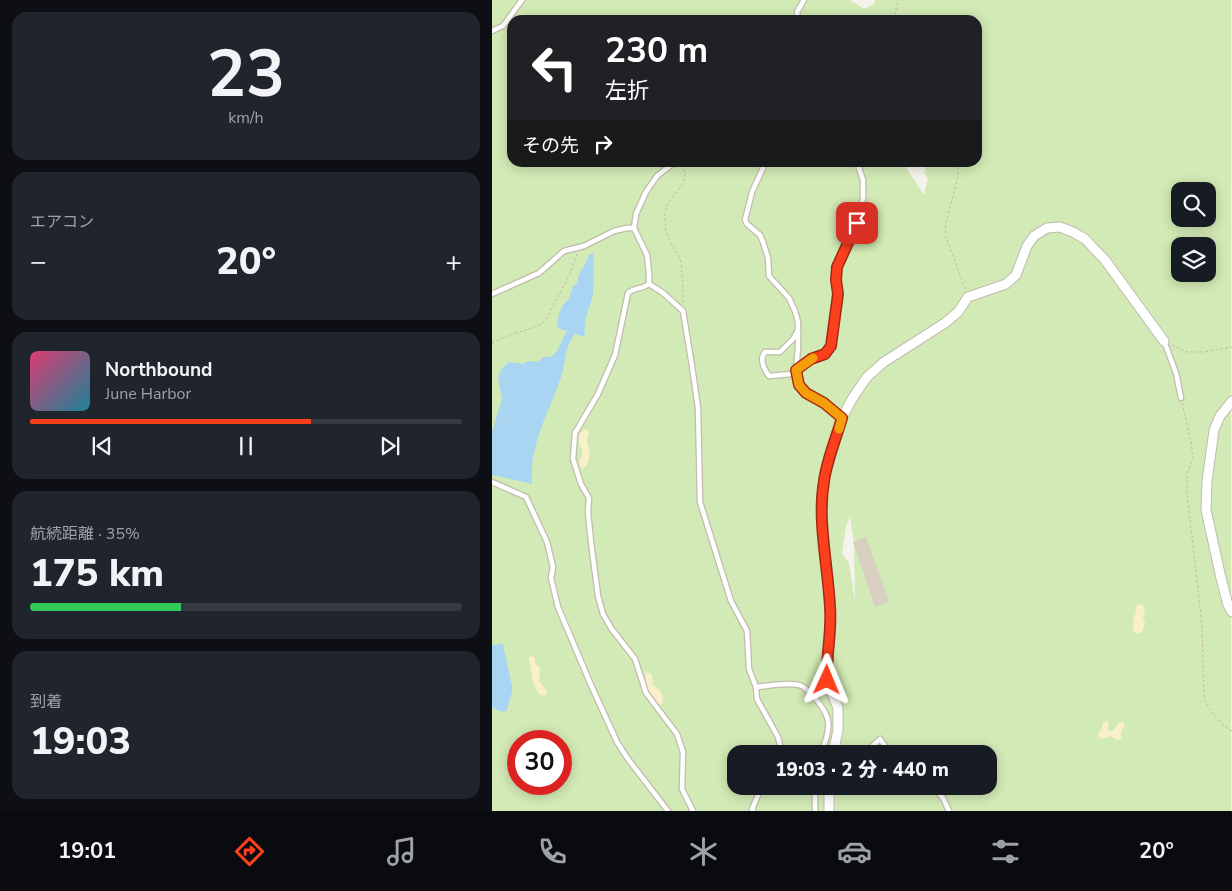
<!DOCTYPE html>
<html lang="ja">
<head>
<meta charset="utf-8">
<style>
	body { margin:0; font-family:"Nunito Sans","Noto Sans JP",sans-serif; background:#20242c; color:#f1f3f6; height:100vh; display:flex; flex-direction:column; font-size:19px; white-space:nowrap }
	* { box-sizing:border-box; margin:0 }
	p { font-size:16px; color:#9ea1a6 }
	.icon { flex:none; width:28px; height:28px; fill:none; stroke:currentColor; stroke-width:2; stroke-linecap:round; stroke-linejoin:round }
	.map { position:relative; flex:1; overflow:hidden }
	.details { display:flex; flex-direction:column; gap:12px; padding:12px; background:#0d0f14; width:492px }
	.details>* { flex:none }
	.hud { position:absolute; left:15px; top:15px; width:475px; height:152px; border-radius:15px; box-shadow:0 2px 12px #0003; background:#202124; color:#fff; overflow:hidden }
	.fabs { position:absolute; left:679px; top:182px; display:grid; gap:10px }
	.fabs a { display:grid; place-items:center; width:45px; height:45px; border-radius:10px; background:#171b24; box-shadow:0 2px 12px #0003; font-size:25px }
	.speed { position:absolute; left:15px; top:730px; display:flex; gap:10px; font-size:25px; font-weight:700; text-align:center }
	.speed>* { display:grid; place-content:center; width:65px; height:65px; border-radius:50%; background:#171b24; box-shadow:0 2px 12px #0003; line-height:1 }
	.speed .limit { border:8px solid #d22; background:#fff; color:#111 }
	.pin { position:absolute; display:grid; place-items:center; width:42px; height:42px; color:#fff; margin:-21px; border-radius:10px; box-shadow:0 2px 8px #0006 }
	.me { position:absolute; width:55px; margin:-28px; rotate:1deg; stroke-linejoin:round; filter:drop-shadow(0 0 4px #0008) }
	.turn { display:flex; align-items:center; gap:18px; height:105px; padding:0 15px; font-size:22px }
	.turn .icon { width:65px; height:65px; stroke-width:2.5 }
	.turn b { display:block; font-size:35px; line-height:42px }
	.then { display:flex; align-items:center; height:48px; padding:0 15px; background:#0003; gap:10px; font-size:19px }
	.big { font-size:38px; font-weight:800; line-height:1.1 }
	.details .widget { flex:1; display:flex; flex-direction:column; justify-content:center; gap:8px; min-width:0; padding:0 18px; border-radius:15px; background:#20242c }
	.details .dial { align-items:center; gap:0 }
	.dial b { font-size:65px; line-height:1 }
	.song { display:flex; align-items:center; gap:15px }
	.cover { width:60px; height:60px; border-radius:8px; background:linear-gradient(135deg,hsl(340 70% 55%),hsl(190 70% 35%)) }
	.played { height:5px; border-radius:2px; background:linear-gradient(90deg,#fc3f1d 65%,#363941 65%) }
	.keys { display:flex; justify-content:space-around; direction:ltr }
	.heat { display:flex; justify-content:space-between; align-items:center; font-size:28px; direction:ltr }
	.charge { height:8px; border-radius:4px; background:linear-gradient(90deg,#34c759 35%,#363941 0) }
	.trip { position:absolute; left:235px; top:745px; width:270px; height:50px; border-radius:15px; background:#171b24; box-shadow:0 2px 12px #0003; font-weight:800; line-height:50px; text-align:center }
	.dock { display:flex; height:80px; justify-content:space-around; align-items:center; background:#090b0e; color:#9ea1a6 }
	.dock .icon { width:35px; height:35px }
	.dock .active { color:#fc3f1d }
	.dock b { font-size:22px; color:#f1f3f6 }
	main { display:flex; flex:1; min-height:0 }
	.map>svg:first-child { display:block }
	.green { fill:#d2eab5; fill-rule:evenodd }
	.sand { fill:#f9efc9 }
	.water { fill:#a9d4f2 }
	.building { fill:#d8cfc1 }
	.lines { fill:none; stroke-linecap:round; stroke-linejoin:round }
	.lane-casing { stroke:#c2bbae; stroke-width:7 }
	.street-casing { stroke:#c2bbae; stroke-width:11 }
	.path { stroke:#c4b79f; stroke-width:1; stroke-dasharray:2.5 2.5; stroke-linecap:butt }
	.lane { stroke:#fff; stroke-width:4.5 }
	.street { stroke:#fff; stroke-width:9 }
	.route-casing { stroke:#a42913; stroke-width:12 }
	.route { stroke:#fc3f1d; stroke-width:9 }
	.slow { stroke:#f59e0b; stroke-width:9 }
</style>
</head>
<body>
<main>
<section class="details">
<div class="widget dial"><b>23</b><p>km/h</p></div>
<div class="widget"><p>エアコン</p>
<div class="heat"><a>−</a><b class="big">20°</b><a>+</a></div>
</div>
<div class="widget">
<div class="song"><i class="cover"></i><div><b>Northbound</b><p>June Harbor</p></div></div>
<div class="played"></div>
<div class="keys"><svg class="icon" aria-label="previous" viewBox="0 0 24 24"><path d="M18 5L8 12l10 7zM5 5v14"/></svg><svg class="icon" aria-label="pause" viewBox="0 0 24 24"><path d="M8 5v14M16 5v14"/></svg><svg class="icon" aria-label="next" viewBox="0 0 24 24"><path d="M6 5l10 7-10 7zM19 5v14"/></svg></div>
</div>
<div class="widget"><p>航続距離 · 35%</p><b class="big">175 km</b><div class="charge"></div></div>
<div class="widget"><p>到着</p><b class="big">19:03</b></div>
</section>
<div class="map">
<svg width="740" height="811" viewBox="0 0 740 811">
	<rect width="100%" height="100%" fill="#f6f3ec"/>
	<!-- green -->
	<path class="green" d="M0,0H358L372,9L382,4L383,0H739V811H0ZM344,14L349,20H485V162L435,163L432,173L436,178L432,195L411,163L20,162V20H343ZM688,191H715V219H688ZM688,246H715V274H688ZM358,517L362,543L363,601L357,563L350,554L354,526ZM332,646L339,656V683L349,735L345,754H363L365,752L366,754H496V786H350L332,809L333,786H244V754H337L341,736V716L339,700L329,680L328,672ZM26,741H69V784H26Z"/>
	<!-- sand -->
	<g class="sand">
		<path d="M93,429L97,431L95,441L98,454L95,465L91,469L87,464L91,451C86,443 84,435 93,429Z"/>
		<path d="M649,604L653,609L651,618L653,622L650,632L646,634L642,632L640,627L642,623L641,618L644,613V606Z"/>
		<path d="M38,656L43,658V664L48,668L47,681L55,691L54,696L48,695C39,686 40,670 37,658Z"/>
		<path d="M156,672L160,675L161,685C168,689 175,697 169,705L164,704L161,695L155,689L153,674Z"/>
		<path d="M614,721L617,723L616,729L618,731L622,730L627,722H631L633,726L629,731V739L625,740L618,736L610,739L606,737V734L610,728V724Z"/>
	</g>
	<!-- water -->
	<g class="water">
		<path d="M101,253C102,260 102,291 100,298C96,313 91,319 93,337L83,334C73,345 74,360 70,374C58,412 37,442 40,484L0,475V432L10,399L6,378L9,370L17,362L32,364L36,361L46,362L51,357H59L65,351L75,331L65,328L67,313L71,305L77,299L81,286L86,283C86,268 94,268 97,255Z"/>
		<path d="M11,644L20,686V692L15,710C10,714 5,710 0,707V645Z"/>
	</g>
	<!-- building -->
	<path class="building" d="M374,537L397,602L383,607L361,542Z"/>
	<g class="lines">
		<defs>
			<g id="lane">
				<path d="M306,20L305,12L312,0"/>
				<path d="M0,31L11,26L30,0"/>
				<path d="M183,162L165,176L154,192L144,214L142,228L155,255L157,273V284C150,289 142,288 136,293L123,355L106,394L83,433L81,459L89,484L97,498L96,512L99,542L106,596L111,614L119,628L143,659L154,693L185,734L191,752L190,789L201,811"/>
				<path d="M270,162L271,168L260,192L253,220L255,224L268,235L271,242L276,258L277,276L297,298L303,311L306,322V348L304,370L307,385L314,393L332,403L350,418"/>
				<path d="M157,284L170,292L191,311L200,366L206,408L208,502L239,601L255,631L257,669L264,687L265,699L286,737L289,749L287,754"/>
				<path d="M0,294L47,273L72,251L92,246L122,231L135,228H142"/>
				<path d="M306,330L301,339L288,352H273C267,359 272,369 277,376L299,374L319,359L333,354L339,346L346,294L343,280L345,267L365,223L371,198V180L365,162"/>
				<path d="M672,341L684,373L689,398"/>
				<path d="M0,482L34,497L55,542L61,567L59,578L66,607L99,685L125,742L136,759L176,811"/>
				<path d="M264,687C277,686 293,682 307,685C313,686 317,692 322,697C342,719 338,728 329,754"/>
				<path d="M372,754L388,739L396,750L402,754"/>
				<path d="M323,786V811"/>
				<path d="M440,786L451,798L457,811"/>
				<path d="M261,811L260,809L270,786"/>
			</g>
			<g id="street">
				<path d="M740,401L728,416L722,430L715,481L714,510L729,578L736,605L740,612"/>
				<path d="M341,754L346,730V708L335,680V669L339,626L338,607L329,504L332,480L350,418L360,399L375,377L392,362L453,323L466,312L476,297L514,284L524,275L535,246L542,236L555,228L568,227L581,232L593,239L613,260L672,341"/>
				<path d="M337,786V811"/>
			</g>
		</defs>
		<!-- lane casing -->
		<use href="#lane" class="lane-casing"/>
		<!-- street casing -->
		<use href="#street" class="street-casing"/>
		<!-- path -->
		<g class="path">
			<path d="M402,20L406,0"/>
			<path d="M466,162V176L454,222L453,234L473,289"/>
			<path d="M189,165C204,185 173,194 173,216C173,221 173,230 175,235C178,244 185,251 188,259C191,273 191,288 191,302"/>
			<path d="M0,343L12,337L48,325L53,321L79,272L85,254"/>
			<path d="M680,345L695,352H712L740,347"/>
			<path d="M690,403L699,442L701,459L695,473V494L710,625L712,699L721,714L731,725L740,731"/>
		</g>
		<!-- lane -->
		<use href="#lane" class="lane"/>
		<!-- street -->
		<use href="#street" class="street"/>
	</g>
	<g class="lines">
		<defs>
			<path id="route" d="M335,680C334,655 340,631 338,607C336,565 325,522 332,481C335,459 344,439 350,418L332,403L314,393L307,385L304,370L319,359L333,354L339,346L346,294L344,280L345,267L365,223"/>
		</defs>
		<!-- route casing -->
		<use href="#route" class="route-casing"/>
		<!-- route -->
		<use href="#route" class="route"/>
		<!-- slow -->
		<path class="slow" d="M321,358L304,370L307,385L314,393L332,403L350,418L347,429"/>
	</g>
</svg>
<div class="fabs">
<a><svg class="icon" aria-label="search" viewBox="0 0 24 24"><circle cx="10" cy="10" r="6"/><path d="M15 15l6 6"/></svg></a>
<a><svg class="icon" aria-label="layers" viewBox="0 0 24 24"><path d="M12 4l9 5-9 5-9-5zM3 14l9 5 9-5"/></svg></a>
</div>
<div class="speed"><div class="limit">30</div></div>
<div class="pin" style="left:365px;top:223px;background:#d93025"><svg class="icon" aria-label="arrive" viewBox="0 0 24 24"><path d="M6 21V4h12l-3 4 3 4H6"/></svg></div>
<svg class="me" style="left:335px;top:680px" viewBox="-20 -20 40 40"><path d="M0-17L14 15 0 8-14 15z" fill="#fc3f1d" stroke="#fff" stroke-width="4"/></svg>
<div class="trip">19:03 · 2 分 · 440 m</div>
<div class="hud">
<div class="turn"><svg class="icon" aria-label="left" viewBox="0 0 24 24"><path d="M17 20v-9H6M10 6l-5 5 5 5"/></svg><div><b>230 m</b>左折</div></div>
<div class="then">その先<svg class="icon" aria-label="right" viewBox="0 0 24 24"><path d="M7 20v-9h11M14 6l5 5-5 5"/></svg></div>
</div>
</div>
</main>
<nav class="dock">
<b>19:01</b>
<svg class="icon active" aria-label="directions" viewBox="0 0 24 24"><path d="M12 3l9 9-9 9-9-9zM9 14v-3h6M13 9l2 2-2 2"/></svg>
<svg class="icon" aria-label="music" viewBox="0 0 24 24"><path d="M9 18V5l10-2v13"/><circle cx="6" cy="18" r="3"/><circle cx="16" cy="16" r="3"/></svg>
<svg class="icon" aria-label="phone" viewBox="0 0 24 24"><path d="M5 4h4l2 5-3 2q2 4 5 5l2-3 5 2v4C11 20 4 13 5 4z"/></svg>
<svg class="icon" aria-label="climate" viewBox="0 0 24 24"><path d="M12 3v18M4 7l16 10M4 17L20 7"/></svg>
<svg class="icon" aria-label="car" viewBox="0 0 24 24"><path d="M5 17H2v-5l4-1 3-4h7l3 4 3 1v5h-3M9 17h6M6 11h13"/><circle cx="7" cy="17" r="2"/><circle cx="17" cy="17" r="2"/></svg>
<svg class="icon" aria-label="filters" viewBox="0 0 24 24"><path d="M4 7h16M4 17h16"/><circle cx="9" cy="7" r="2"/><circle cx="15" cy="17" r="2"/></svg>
<b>20°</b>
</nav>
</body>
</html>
